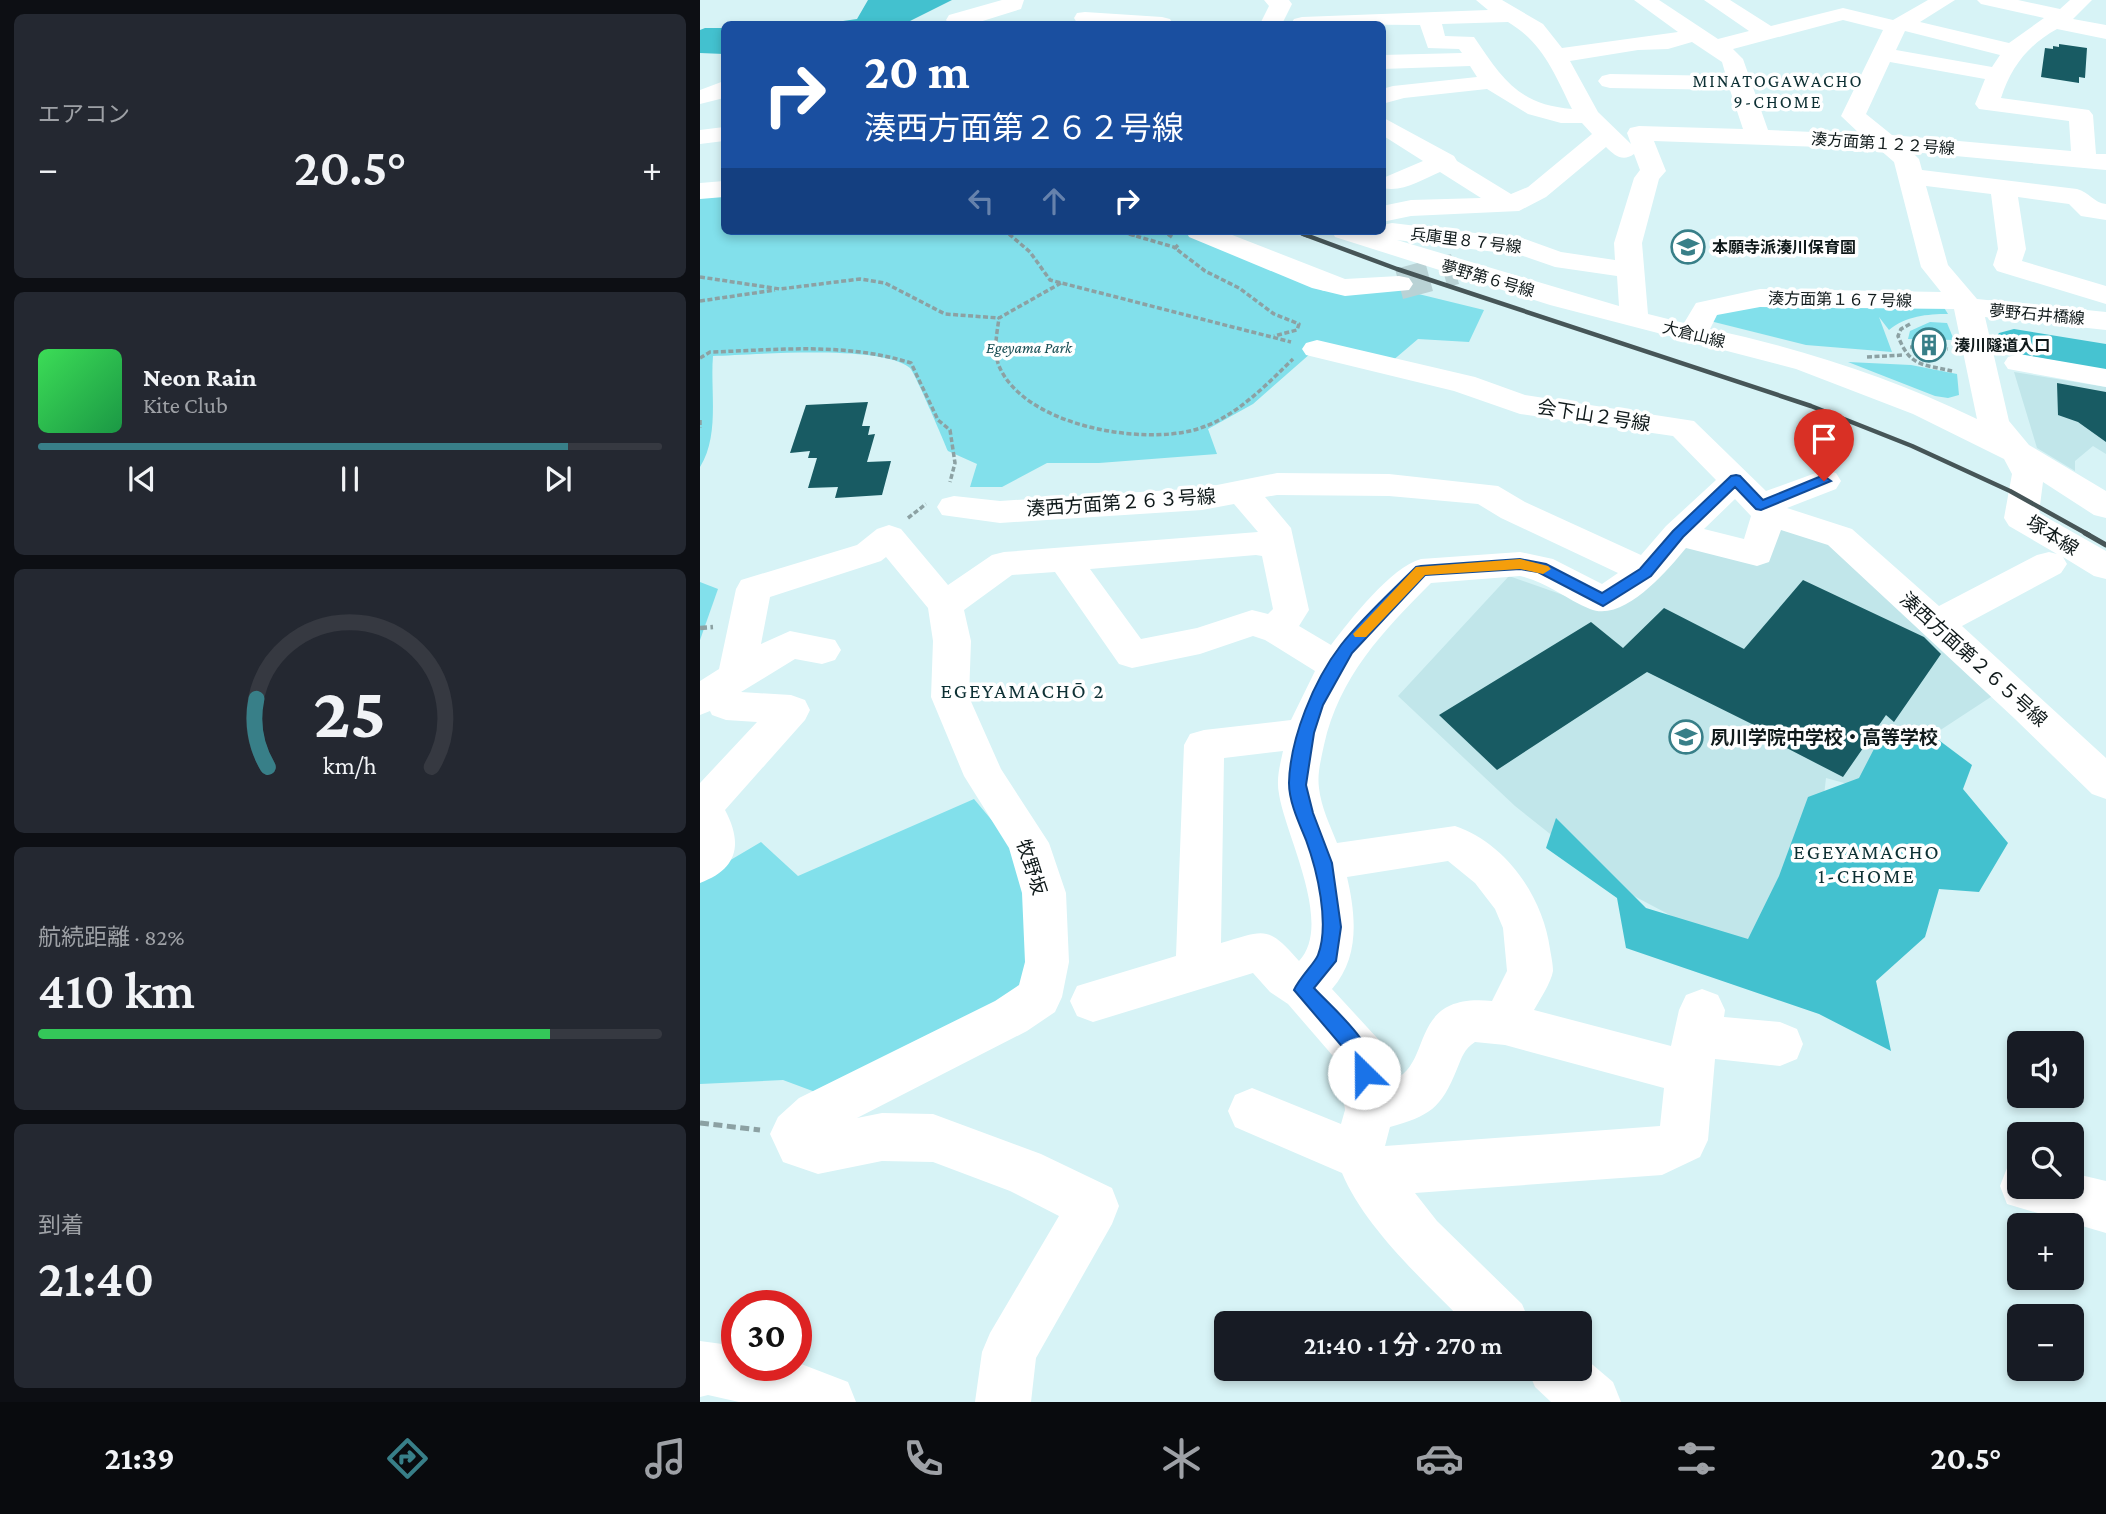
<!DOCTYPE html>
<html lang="ja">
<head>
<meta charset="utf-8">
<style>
	body { margin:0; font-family:"Crimson Pro","Noto Sans JP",serif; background:#242831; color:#f1f3f6; height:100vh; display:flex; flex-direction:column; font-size:26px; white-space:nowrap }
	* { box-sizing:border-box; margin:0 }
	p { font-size:23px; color:#9ea1a6 }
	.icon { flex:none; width:38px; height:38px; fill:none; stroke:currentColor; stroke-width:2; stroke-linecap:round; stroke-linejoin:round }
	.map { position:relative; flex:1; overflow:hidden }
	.panel { display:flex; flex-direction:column; gap:14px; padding:14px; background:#0d0f14; width:700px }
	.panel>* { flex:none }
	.top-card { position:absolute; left:21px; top:21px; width:665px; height:214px; border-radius:10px; box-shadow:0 4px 10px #0003; background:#1a4fa0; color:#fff; overflow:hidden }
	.buttons { position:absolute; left:1307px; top:1031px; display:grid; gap:14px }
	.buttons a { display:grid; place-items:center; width:77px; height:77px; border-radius:10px; background:#171b24; box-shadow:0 4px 10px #0003; font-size:35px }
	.speed { position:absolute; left:21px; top:1290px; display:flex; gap:14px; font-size:35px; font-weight:700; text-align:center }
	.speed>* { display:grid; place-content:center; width:91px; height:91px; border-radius:50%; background:#171b24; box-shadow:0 4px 10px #0003; line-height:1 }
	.speed .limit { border:10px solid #d22; background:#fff; color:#111 }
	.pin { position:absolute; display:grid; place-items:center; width:60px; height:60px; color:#fff; margin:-72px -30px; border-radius:50% 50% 50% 0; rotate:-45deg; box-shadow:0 0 7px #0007 }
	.pin .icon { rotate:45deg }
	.me { position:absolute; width:77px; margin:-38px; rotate:337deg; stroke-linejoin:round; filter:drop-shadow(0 0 5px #0008) }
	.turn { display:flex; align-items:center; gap:24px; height:147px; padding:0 28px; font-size:32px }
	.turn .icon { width:91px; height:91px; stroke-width:2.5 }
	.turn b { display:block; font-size:49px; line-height:60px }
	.lanes { display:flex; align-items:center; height:66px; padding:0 28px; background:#0003; justify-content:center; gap:35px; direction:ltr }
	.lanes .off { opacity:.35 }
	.big { font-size:52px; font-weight:600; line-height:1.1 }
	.panel .widget { flex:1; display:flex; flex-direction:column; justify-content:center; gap:10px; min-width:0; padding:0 24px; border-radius:10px; background:#242831 }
	.panel .dial { align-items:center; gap:0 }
	.dial svg { height:182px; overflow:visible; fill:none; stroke:#363941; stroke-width:7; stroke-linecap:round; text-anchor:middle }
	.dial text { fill:#f1f3f6; stroke:none }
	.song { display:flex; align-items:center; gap:21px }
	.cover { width:84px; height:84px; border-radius:10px; background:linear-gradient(135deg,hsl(130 70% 55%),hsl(140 70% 35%)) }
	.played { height:7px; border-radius:4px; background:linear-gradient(90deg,#387f88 85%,#363941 85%) }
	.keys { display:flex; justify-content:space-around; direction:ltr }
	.heat { display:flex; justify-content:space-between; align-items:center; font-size:38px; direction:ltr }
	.charge { height:10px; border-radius:5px; background:linear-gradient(90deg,#34c759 82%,#363941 0) }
	.trip { position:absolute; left:514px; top:1311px; width:378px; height:70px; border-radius:10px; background:#171b24; box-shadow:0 4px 10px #0003; font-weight:600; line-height:70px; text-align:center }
	.menu { display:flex; height:112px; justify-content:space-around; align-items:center; background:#090b0e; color:#9ea1a6 }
	.menu .icon { width:49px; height:49px }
	.menu .selected { color:#387f88 }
	.menu b { font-size:32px; color:#f1f3f6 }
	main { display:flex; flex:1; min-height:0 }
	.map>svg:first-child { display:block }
	.built { fill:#c1e6ea }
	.green { fill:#82e0eb }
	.forest { fill:#43c1cf }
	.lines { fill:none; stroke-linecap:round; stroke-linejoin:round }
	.river { fill:#46c3d1; fill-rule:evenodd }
	.building { fill:#185b63 }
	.minor-tunnel { stroke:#b9d2d5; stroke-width:31; stroke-dasharray:31 15; stroke-linecap:butt }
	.path-far3 { stroke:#8ca1a3; stroke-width:2.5; stroke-dasharray:4.5 2; stroke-linecap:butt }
	.path-far2 { stroke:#8ca1a3; stroke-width:3.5; stroke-dasharray:5 2.5; stroke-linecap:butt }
	.path-far1 { stroke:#8ca1a3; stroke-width:4.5; stroke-dasharray:7 3.5; stroke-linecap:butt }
	.path { stroke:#8ca1a3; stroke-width:5; stroke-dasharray:9 4.5; stroke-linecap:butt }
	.minor { fill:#fff; fill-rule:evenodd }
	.rail-far2 { stroke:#465557; stroke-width:3.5 }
	.rail-far1 { stroke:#465557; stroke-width:4.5 }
	.rail { stroke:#465557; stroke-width:5 }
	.route { fill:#1a73e8; stroke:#114b97; stroke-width:2 }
	.slow { fill:#f59e0b }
	.labels { text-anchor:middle; stroke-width:7; stroke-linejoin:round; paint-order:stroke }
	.far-street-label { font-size:16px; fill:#101a1b; stroke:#fff }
	.far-poi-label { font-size:16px; font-weight:bold; fill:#101a1b; stroke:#fff; text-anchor:start }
	.far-park-label { font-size:16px; font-style:italic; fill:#164c52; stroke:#fff }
	.far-neighbourhood-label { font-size:18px; letter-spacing:2px; fill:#0d3034; stroke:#fff }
	.street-label { font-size:19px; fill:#101a1b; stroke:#fff }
	.poi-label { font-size:19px; font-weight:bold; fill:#101a1b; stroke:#fff; text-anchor:start }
	.neighbourhood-label { font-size:21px; letter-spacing:2px; fill:#0d3034; stroke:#fff }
</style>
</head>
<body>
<main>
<section class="panel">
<div class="widget"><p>エアコン</p>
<div class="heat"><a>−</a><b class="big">20.5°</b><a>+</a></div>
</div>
<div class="widget">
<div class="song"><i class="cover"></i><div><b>Neon Rain</b><p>Kite Club</p></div></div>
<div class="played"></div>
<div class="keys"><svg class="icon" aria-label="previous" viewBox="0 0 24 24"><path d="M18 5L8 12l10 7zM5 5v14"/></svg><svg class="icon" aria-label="pause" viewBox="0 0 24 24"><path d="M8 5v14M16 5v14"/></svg><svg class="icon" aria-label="next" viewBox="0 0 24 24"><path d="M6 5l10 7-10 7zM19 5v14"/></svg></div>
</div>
<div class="widget dial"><svg viewBox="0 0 100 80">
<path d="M14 69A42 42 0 1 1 86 69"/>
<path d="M14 69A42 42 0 0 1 9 39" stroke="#387f88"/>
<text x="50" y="56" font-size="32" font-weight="700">25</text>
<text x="50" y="72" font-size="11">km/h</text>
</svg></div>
<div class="widget"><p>航続距離 · 82%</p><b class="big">410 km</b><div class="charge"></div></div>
<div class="widget"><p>到着</p><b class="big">21:40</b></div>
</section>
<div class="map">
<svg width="1406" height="1402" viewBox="0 0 1406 1402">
	<rect width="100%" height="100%" fill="#d7f3f6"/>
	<!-- built -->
	<g class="built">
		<path d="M1314,372L1406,387V454L1393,446L1375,461V471L1337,448Z"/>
		<path d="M1074,521L1143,546L1300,691L1155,786L1126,778L1116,866L1051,958L917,887L815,806L698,696L809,576L903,609L984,544L1067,559Z"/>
	</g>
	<!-- green -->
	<g class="green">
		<path d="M24,192V231H480L624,291L702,290L784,310L769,342L718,339L691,362L619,346L553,404L508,429L517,454L399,463H347L302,487H270L277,464L248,451C243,439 215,373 210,368C181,344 53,355 13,356C10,391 20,435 0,467V194Z"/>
		<path d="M1067,305L1243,306L1248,314C1227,314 1206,316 1189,330L1179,317L1192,352L1106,345L1010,321L1014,312Z"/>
		<path d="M1230,322L1247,323L1254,340L1208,339L1210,331Z"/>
		<path d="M1148,362L1211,365L1257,374L1259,395L1248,398L1235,396Z"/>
		<path d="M0,582L18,589L0,640Z"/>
		<path d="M274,799L320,854L333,900L324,995L126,1096L83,1080L0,1084V878L61,842L98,876Z"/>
	</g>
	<!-- forest -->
	<g class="forest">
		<path d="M168,0H252L204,24H122L157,19Z"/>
		<path d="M5,28H24V54L0,53V30Z"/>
		<path d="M1228,732L1272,765L1263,789L1308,843L1279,892L1239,889L1225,937L1176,981L1191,1051L1119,1014L926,948L917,898L846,848L856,818L946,908L1048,939L1079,876L1108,797L1159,778L1175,747Z"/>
	</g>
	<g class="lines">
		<!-- river -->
		<path class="river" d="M1314,329L1406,344V370L1299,351L1293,342L1299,333Z"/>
	</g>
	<!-- building -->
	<g class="building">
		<path d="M1359,44L1387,48L1385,78L1379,77V83L1341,77L1345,48L1353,49V46L1359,47Z"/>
		<path d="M1357,383L1406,392V442L1378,422L1358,415Z"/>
		<path d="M168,402L162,426H170L168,435L175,434L167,462L191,461L182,495L135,498L138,487L108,488L117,458H108L110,451L90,453L106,405Z"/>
		<path d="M1103,580L1224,637L1241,654L1194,722L1186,715L1143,777L1069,739L1072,734L947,672L797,770L739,715L891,622L923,648L964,608L1044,649Z"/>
	</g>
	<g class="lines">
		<!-- minor-tunnel -->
		<path class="minor-tunnel" d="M699,284L755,269"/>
		<!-- path-far3 -->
		<g class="path-far3">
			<path d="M304,231L311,236"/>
			<path d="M418,231L435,236"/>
			<path d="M463,231L470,236"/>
		</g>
		<!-- path-far2 -->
		<g class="path-far2">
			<path d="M309,234L330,252L350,280L591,342"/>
			<path d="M429,234L477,248"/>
			<path d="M468,234L472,237"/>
			<path d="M478,245L475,248L505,271L539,288L574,314L599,324L597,330L574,336"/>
			<path d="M0,277L80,289L160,279L185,283L245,314L299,318"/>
			<path d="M361,283L299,318C297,333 293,351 299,366C324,425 438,445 494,430C534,419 564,387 593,359"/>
			<path d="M0,301L75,290"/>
			<path d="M1210,324L1201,329L1198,336C1210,367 1222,364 1252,371"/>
			<path d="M1210,347L1248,349"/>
			<path d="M1167,357L1204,355"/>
			<path d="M0,358L10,352C78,350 145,342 211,363L238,420L250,430L255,463L250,482"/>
			<path d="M0,420V428"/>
			<path d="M208,518L226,504"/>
		</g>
		<!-- path-far1 -->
		<path class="path-far1" d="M0,628L13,627"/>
		<!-- path -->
		<path class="path" d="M0,1123L60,1130"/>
		<!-- minor -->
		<g class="minor">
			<path d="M302,0H324L321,9L273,24H249L246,20L249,15Z"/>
			<path d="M564,0H589L592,4L582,24H560L569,6Z"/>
			<path d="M776,0H802L843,24L862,48L978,32L934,0H959L1018,39L1049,31L1004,0H1030L1071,26L1143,8L1193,20L1228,0H1255L1220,22L1309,43L1344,18L1281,4L1277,0H1318L1360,9L1370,0H1392L1373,19L1406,25V39L1357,29C1328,45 1311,67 1301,98L1389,110L1393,115L1396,154H1406V170L1212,152L1219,159L1222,170L1377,189C1389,192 1394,203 1406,204V220L1381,216L1369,204L1318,197L1326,249L1322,261L1406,286V304L1297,271L1293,265L1298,249L1291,194L1226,186L1248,265L1277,299L1406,312V330L1285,317L1309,421L1329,445L1406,491V518L1394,515L1343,482L1339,513L1406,551V579L1394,576L1363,557L1367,564L1361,573L1262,626L1406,758V799L1392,794L1315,719L1128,545L1081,530L1069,562L1057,566L986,548C967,571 923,623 890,609C866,599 845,581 820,576L731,583C683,631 639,677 624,745C621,759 617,774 619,788C621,807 630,825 637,843L755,826C806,843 843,897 850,949C851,955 853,964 853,971C851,983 840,999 834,1010L971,1046L979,1010L986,995L1002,989L1018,995L1025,1010L1024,1017L1080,1022L1097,1029L1103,1044L1097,1059L1080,1066L1015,1059L1008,1140L1000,1157L962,1175L715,1193L737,1221L822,1304L830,1323H765C724,1281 665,1228 642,1173L535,1127L528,1111L535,1095L552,1088L641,1124L645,1110L639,1063L588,1004L570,992L553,973L393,1022L377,1016L370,1001L377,986L476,956L484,745L490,734L504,730L591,720L615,671L565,640L553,636L500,654L432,668L419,664L355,572L312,575L264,610L271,641L269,697L301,769L349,843L366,893L369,962L362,997L355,1012L327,1031L157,1118L182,1113L233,1114L341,1154L412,1188L419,1206L412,1224L336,1358L331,1402H275L282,1352L290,1333L359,1216L310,1191L233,1162L182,1161L118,1174L83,1162L70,1134L78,1117L99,1098L295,1001L319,985L325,962L322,893L309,848L264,776L231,697L233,641L228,608L186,557L181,561L70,597L61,644L90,631L135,640L141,650L135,660L122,664L95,659L41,692L91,695L105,700L110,710L105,720L25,810C43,844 38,869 0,883V783L57,722L26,720L12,715L10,711L0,715V681L19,669L36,589L41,580L157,545L177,529L189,525L201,529L248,585L292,555L304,552L558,532L534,504L502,510L300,523L242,515L237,507L242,499L254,496L300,501L502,488L577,473L689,474L798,486L825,502L941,555L966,526L1016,480L973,436L820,414L754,391L606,355L602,349L606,343L617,340L775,377L825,395L994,421L1066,491L1124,470L1136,473L1141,481L1136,489L1087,508L1152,529L1239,606L1337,555L1349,552L1357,554L1309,526L1304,518L1312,474L1304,459L1213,414L1096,369L850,305L635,237L632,231H671L681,234L679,231H682V225L692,223L825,239L861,252L915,260L914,243L934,178L940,170L934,154C923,162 915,156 906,147L846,197L819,211L711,216L682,222V206L711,200L781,198L740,172C723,179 702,193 683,188V178L723,161L682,135V117L754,156L757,161L811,194L828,187L892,134L882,123H861L828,114L787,89L704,98L682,104V89L693,86L777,77L770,66L682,69V55L762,53L759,49L728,48L720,25L591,24L594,19L602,17L788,10ZM1143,20L1183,30L1141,116L1160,134L1068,130L1043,59L1033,49ZM808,22C843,43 854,73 872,109C818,105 802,78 774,37L745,36L742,24ZM1205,31L1300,55L1292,67L1196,50ZM992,42L1022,62L1026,76L910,74L902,76L898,81L902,86L910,88L1030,90L1043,129L939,126L930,128L927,133L931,144L898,112L870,61L938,50L968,49ZM1190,62L1285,79L1275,104L1279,109L1369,121L1371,151L1192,135L1166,114ZM954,141L1179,149L1194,162L1221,267L1241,292L1060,289L996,303L984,323L948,314L942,243L959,179L966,171ZM697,240L820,255L855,267L917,276L919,306ZM1060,307L1254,309L1277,419C1192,378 1102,349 1010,329L1017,315ZM577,495L689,496L778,504L801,518L918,573L902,584L853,559L820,552L721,559C691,567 650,620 631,645L599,626L609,610L591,528L565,497ZM1035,499L1051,516L1044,539L1004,529ZM556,555L562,556L573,609L568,614L552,610L497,628L441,639L390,569ZM583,751C580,765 576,779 579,794C585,835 634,924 599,961C567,925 566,930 521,943L524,758ZM748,861L775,883L795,909L803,928L807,971L792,1001C704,992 736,1069 689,1081L685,1054L678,1039L632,989C660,957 656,916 647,877ZM775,1042L805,1045L964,1088L960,1126L685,1146L690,1127C729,1116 741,1109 757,1069C762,1057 764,1049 775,1042Z"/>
			<path d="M385,12L462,17L470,19L473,24L377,23L374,18L377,13Z"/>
			<path d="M24,81V98L0,104V90Z"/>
			<path d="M24,127V141L0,144V130Z"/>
			<path d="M24,181V197L0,199V183Z"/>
			<path d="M486,231H522L645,279L699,276L709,278L713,284L709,290L645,296L612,288L489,237Z"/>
			<path d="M1319,354L1406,369V387L1308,369L1304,363L1308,357Z"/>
			<path d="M1320,1163V1186H1372V1173L1406,1181V1233L1307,1204L1300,1186L1307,1168Z"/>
			<path d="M0,1341L37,1346V1365H96V1362L148,1382L156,1402H39L8,1395L0,1397Z"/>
			<path d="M880,1354L913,1382L921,1402H851L835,1387L827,1368H880Z"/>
		</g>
		<!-- rail-far2 -->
		<path class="rail-far2" d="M595,231L608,236"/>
		<!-- rail-far1 -->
		<path class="rail-far1" d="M603,234L697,269L1111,406L1212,446L1310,491L1389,535"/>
		<!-- rail -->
		<path class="rail" d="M1385,533L1406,545"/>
	</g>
	<!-- route -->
	<path class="route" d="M1036,475L1040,476L1063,500L1119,477L1124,476L1131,481L1061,510L1056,509L1035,487L983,537L951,576L903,606L838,572L820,569L725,575L652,653L623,705L614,733L606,785L613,813L632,863L641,927L636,961L614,988C633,1009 684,1050 671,1079L664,1082L657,1079L652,1058L594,990C600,977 615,963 618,955C630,924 617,870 606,840C599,823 589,802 589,783C590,738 614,680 641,645C663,617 691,592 716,567L721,566L820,559L846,564L902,593L940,569L973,531L1031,476Z"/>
	<!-- slow -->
	<path class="slow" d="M820,559L848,566L851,569L843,574L820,569L725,575L666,637H655L653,634L716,567Z"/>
	<!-- icons -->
	<defs>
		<symbol id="school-ring" viewBox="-11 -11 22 22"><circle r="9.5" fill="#fff" stroke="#387f88" stroke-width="1.5"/><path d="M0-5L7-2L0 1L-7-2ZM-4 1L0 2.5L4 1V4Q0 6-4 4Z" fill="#387f88"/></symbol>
		<symbol id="building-ring" viewBox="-11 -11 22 22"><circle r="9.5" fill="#fff" stroke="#387f88" stroke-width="1.5"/><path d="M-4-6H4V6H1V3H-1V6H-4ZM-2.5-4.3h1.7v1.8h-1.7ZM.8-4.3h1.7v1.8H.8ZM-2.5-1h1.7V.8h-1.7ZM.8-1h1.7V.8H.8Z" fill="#387f88"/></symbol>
	</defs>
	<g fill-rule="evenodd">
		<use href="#school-ring" x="969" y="228" width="38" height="38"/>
		<use href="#building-ring" x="1210" y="326" width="38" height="38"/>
		<use href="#school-ring" x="967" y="718" width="38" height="38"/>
	</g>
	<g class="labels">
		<!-- far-street labels -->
		<g class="far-street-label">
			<text transform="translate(1183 143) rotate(4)" y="6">湊方面第１２２号線</text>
			<text transform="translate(766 240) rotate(7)" y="6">兵庫里８７号線</text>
			<text transform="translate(788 278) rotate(16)" y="6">夢野第６号線</text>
			<text transform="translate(1140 299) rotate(1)" y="6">湊方面第１６７号線</text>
			<text transform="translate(1337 314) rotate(5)" y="6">夢野石井橋線</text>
			<text transform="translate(994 334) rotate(14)" y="6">大倉山線</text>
		</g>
		<!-- far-poi labels -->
		<g class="far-poi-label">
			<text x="1012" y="253">本願寺派湊川保育園</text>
			<text x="1254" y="351">湊川隧道入口</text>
		</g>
		<!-- far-park labels -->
		<g class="far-park-label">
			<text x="329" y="353">Egeyama Park</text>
		</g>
		<!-- far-neighbourhood labels -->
		<g class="far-neighbourhood-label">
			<text x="1078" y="87">MINATOGAWACHO<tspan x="1078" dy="21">9-CHOME</tspan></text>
		</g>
		<!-- street labels -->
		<g class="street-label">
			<text transform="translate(894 415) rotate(9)" y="7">会下山２号線</text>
			<text transform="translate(421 502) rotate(-4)" y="7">湊西方面第２６３号線</text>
			<text transform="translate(1353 535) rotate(32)" y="7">塚本線</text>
			<text transform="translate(1274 659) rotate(42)" y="7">湊西方面第２６５号線</text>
			<text transform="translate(332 867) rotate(72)" y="7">牧野坂</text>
		</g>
		<!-- poi labels -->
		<g class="poi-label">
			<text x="1010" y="744">夙川学院中学校・高等学校</text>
		</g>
		<!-- neighbourhood labels -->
		<g class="neighbourhood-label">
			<text x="323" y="698">EGEYAMACHŌ 2</text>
			<text x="1167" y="859">EGEYAMACHO<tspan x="1167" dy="24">1-CHOME</tspan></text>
		</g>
	</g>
</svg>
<div class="buttons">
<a><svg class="icon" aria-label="sound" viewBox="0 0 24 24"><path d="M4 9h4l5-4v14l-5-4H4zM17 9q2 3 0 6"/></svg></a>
<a><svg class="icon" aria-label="search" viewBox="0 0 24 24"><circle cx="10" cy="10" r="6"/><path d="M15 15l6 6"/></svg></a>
<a>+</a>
<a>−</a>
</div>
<div class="speed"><div class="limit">30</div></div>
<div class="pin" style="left:1124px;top:481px;background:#d93025"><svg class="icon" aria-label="arrive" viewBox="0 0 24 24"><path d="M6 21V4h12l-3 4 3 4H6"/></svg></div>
<svg class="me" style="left:664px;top:1073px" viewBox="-20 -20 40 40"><circle r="19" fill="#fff"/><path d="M0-13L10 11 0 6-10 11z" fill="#1a73e8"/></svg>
<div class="trip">21:40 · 1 分 · 270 m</div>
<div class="top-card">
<div class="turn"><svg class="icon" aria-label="right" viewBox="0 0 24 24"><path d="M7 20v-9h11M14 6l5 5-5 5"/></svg><div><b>20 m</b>湊西方面第２６２号線</div></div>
<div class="lanes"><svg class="icon off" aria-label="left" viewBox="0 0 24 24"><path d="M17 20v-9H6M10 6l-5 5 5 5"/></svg><svg class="icon off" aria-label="ahead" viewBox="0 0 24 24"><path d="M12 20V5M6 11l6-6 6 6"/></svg><svg class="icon" aria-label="right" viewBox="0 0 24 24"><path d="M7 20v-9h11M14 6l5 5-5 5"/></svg></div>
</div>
</div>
</main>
<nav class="menu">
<b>21:39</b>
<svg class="icon selected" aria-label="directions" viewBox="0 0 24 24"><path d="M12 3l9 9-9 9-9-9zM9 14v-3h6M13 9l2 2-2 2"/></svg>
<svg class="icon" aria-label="music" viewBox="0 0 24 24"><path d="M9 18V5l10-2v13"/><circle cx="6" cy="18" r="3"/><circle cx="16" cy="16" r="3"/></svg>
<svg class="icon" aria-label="phone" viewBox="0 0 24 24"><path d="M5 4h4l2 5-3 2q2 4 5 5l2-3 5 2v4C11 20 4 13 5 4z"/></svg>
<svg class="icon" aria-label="climate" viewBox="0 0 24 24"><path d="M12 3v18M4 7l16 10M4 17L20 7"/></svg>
<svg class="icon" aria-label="car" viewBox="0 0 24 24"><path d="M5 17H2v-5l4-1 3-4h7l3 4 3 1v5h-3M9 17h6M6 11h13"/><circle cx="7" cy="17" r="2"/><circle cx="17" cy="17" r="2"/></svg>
<svg class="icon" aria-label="filters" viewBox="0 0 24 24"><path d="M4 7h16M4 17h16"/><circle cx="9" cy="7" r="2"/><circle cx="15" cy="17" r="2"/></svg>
<b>20.5°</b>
</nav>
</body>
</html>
